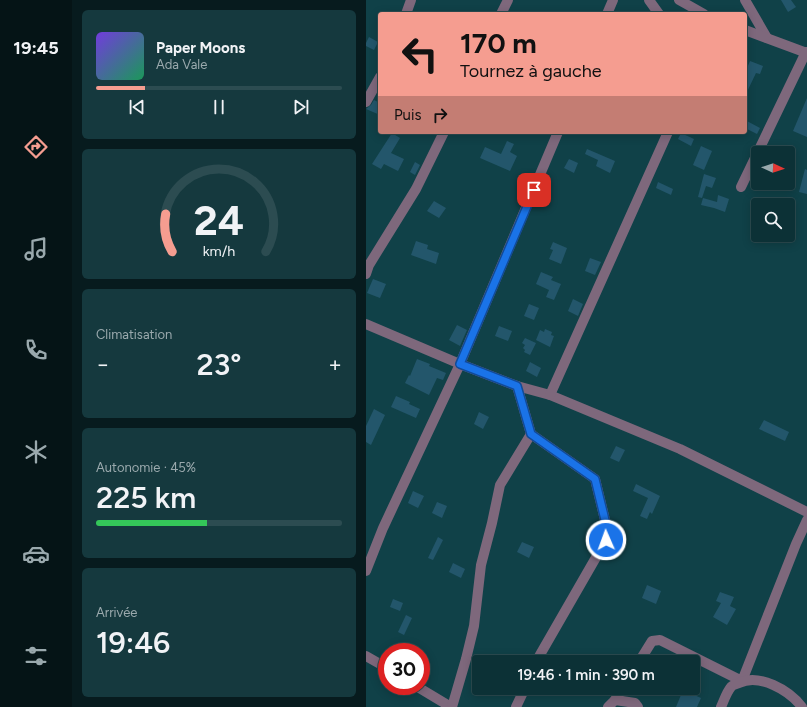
<!DOCTYPE html>
<html lang="fr">
<head>
<meta charset="utf-8">
<style>
	body { margin:0; font-family:Figtree,sans-serif; background:#15393e; color:#f1f3f6; height:100vh; display:flex; flex-direction:column; font-size:15px; white-space:nowrap }
	* { box-sizing:border-box; margin:0 }
	p { font-size:13px; color:#9aa9ad }
	.icon { flex:none; width:22px; height:22px; fill:none; stroke:currentColor; stroke-width:2; stroke-linecap:round; stroke-linejoin:round }
	.map { position:relative; flex:1; overflow:hidden }
	.sheet { display:flex; flex-direction:column; gap:10px; padding:10px; background:#071b1e; width:294px }
	.sheet>* { flex:none }
	.banner { position:absolute; left:12px; top:12px; width:369px; height:122px; border-radius:4px; box-shadow:0 2px 10px #0003,0 0 0 1px #2c4c51; background:#f59d90; color:#111; overflow:hidden }
	.needle { width:26px; rotate:93deg }
	.fabs { position:absolute; left:385px; top:146px; display:grid; gap:8px }
	.fabs a { display:grid; place-items:center; width:44px; height:44px; border-radius:4px; background:#0c3136; box-shadow:0 2px 10px #0003,0 0 0 1px #2c4c51; font-size:20px }
	.speed { position:absolute; left:12px; top:643px; display:flex; gap:8px; font-size:20px; font-weight:700; text-align:center }
	.speed>* { display:grid; place-content:center; width:52px; height:52px; border-radius:50%; background:#0c3136; box-shadow:0 2px 10px #0003,0 0 0 1px #2c4c51; line-height:1 }
	.speed .limit { border:6px solid #d22; background:#fff; color:#111 }
	.pin { position:absolute; display:grid; place-items:center; width:34px; height:34px; color:#fff; margin:-17px; border-radius:8px; box-shadow:0 2px 6px #0006 }
	.me { position:absolute; width:44px; margin:-22px; rotate:358deg; stroke-linejoin:round; filter:drop-shadow(0 0 3px #0008) }
	.turn { display:flex; align-items:center; gap:14px; height:84px; padding:0 16px; font-size:18px }
	.turn .icon { width:52px; height:52px; stroke-width:2.5 }
	.turn b { display:block; font-size:28px; line-height:34px }
	.then { display:flex; align-items:center; height:38px; padding:0 16px; background:#0003; gap:8px; font-size:15px }
	.big { font-size:30px; font-weight:600; line-height:1.1 }
	.sheet .tile { flex:1; display:flex; flex-direction:column; justify-content:center; gap:6px; min-width:0; padding:0 14px; border-radius:6px; background:#15393e }
	.sheet .dial { align-items:center; gap:0 }
	.dial svg { height:104px; overflow:visible; fill:none; stroke:#2c4c51; stroke-width:7; stroke-linecap:round; text-anchor:middle }
	.dial text { fill:#f1f3f6; stroke:none }
	.song { display:flex; align-items:center; gap:12px }
	.cover { width:48px; height:48px; border-radius:6px; background:linear-gradient(135deg,hsl(260 70% 55%),hsl(150 70% 35%)) }
	.played { height:4px; border-radius:2px; background:linear-gradient(90deg,#f59d90 20%,#2c4c51 20%) }
	.keys { display:flex; justify-content:space-around; direction:ltr }
	.heat { display:flex; justify-content:space-between; align-items:center; font-size:22px; direction:ltr }
	.charge { height:6px; border-radius:3px; background:linear-gradient(90deg,#34c759 45%,#2c4c51 0) }
	.trip { position:absolute; left:106px; top:655px; width:228px; height:40px; border-radius:4px; background:#0c3136; box-shadow:0 2px 10px #0003,0 0 0 1px #2c4c51; font-weight:600; line-height:40px; text-align:center }
	main { display:flex; flex:1; min-height:0 }
	.tab-bar { display:flex; flex-direction:column; width:72px; justify-content:space-around; align-items:center; background:#051416; color:#9aa9ad }
	.tab-bar .icon { width:28px; height:28px }
	.tab-bar .active { color:#f59d90 }
	.tab-bar b { font-size:18px; color:#f1f3f6 }
	.map>svg:first-child { display:block }
	.building { fill:#23566b }
	.lines { fill:none; stroke-linecap:round; stroke-linejoin:round }
	.minor { stroke:#7e687c; stroke-width:10 }
	.route-casing { stroke:#114b97; stroke-width:10 }
	.route { stroke:#1a73e8; stroke-width:7 }
</style>
</head>
<body>
<main>
<nav class="tab-bar">
<b>19:45</b>
<svg class="icon active" aria-label="directions" viewBox="0 0 24 24"><path d="M12 3l9 9-9 9-9-9zM9 14v-3h6M13 9l2 2-2 2"/></svg>
<svg class="icon" aria-label="music" viewBox="0 0 24 24"><path d="M9 18V5l10-2v13"/><circle cx="6" cy="18" r="3"/><circle cx="16" cy="16" r="3"/></svg>
<svg class="icon" aria-label="phone" viewBox="0 0 24 24"><path d="M5 4h4l2 5-3 2q2 4 5 5l2-3 5 2v4C11 20 4 13 5 4z"/></svg>
<svg class="icon" aria-label="climate" viewBox="0 0 24 24"><path d="M12 3v18M4 7l16 10M4 17L20 7"/></svg>
<svg class="icon" aria-label="car" viewBox="0 0 24 24"><path d="M5 17H2v-5l4-1 3-4h7l3 4 3 1v5h-3M9 17h6M6 11h13"/><circle cx="7" cy="17" r="2"/><circle cx="17" cy="17" r="2"/></svg>
<svg class="icon" aria-label="filters" viewBox="0 0 24 24"><path d="M4 7h16M4 17h16"/><circle cx="9" cy="7" r="2"/><circle cx="15" cy="17" r="2"/></svg>
</nav>
<section class="sheet">
<div class="tile">
<div class="song"><i class="cover"></i><div><b>Paper Moons</b><p>Ada Vale</p></div></div>
<div class="played"></div>
<div class="keys"><svg class="icon" aria-label="previous" viewBox="0 0 24 24"><path d="M18 5L8 12l10 7zM5 5v14"/></svg><svg class="icon" aria-label="pause" viewBox="0 0 24 24"><path d="M8 5v14M16 5v14"/></svg><svg class="icon" aria-label="next" viewBox="0 0 24 24"><path d="M6 5l10 7-10 7zM19 5v14"/></svg></div>
</div>
<div class="tile dial"><svg viewBox="0 0 100 80">
<path d="M14 69A42 42 0 1 1 86 69"/>
<path d="M14 69A42 42 0 0 1 9 40" stroke="#f59d90"/>
<text x="50" y="56" font-size="32" font-weight="700">24</text>
<text x="50" y="72" font-size="11">km/h</text>
</svg></div>
<div class="tile"><p>Climatisation</p>
<div class="heat"><a>−</a><b class="big">23°</b><a>+</a></div>
</div>
<div class="tile"><p>Autonomie · 45%</p><b class="big">225 km</b><div class="charge"></div></div>
<div class="tile"><p>Arrivée</p><b class="big">19:46</b></div>
</section>
<div class="map">
<svg width="441" height="707" viewBox="0 0 441 707">
	<rect width="100%" height="100%" fill="#104148"/>
	<!-- building -->
	<g class="building">
		<path d="M415,0H425L430,7L422,12Z"/>
		<path d="M3,37L12,42L8,50L0,46V43Z"/>
		<path d="M384,61L397,66L394,74L390,73L379,96V73Z"/>
		<path d="M441,98V137L427,131Z"/>
		<path d="M8,100L14,103V115L0,109L5,105Z"/>
		<path d="M379,120L394,128L391,134L379,128Z"/>
		<path d="M26,133L34,138L25,153L38,159L32,171L18,164L15,169L6,164Z"/>
		<path d="M315,133L328,139L325,146L312,139Z"/>
		<path d="M141,141L148,144L144,152L151,156L144,171L114,158L119,147L135,154Z"/>
		<path d="M335,146L346,151L338,170L327,165Z"/>
		<path d="M221,149L249,161L244,173L230,166L232,160L219,154Z"/>
		<path d="M203,159L212,163L208,173L198,168Z"/>
		<path d="M49,162L54,165L49,175L44,172Z"/>
		<path d="M439,169L441,170V194L433,192Z"/>
		<path d="M338,174L350,178L346,188L340,186L336,198L332,197Z"/>
		<path d="M292,182L307,189L305,195L290,188Z"/>
		<path d="M352,195L363,199L359,212L348,208L335,205L337,198L351,202Z"/>
		<path d="M68,201L80,208L73,218L61,211Z"/>
		<path d="M50,241L62,245L61,249L73,253L70,264L45,255Z"/>
		<path d="M187,242L201,248L195,264L183,259L187,250L184,249Z"/>
		<path d="M224,258L235,262L229,275L219,271Z"/>
		<path d="M175,272L187,277L185,280L195,284L188,300L180,297L183,290L170,284Z"/>
		<path d="M7,279L20,284L14,298L1,293Z"/>
		<path d="M207,299L217,304L212,316L202,311Z"/>
		<path d="M163,304L173,308L168,320L158,316Z"/>
		<path d="M91,325L101,330L94,346L83,340Z"/>
		<path d="M133,326L146,331L142,341L129,336Z"/>
		<path d="M179,329L186,332L185,335L188,336L184,347L170,340L174,330L178,332Z"/>
		<path d="M159,338L170,343L164,355L158,352L159,350L157,348L159,345L156,343Z"/>
		<path d="M51,359L64,364L63,366L80,373L77,380L71,378L63,395L39,383L43,375L44,376Z"/>
		<path d="M164,362L175,368L171,377L160,371Z"/>
		<path d="M30,396L44,402L43,404L54,409L50,418L25,407Z"/>
		<path d="M8,409L19,415L5,445L0,442V426Z"/>
		<path d="M113,412L123,417L117,429L108,424Z"/>
		<path d="M398,420L423,432L419,441L393,429Z"/>
		<path d="M250,446L259,450L253,462L244,458Z"/>
		<path d="M270,484L294,496L286,514L284,512L281,519L274,516L282,498L267,491Z"/>
		<path d="M47,491L58,496L52,508L42,503Z"/>
		<path d="M71,502L81,506L76,518L66,513Z"/>
		<path d="M72,537L77,540L67,560L62,558Z"/>
		<path d="M156,542L168,547L163,558L151,552Z"/>
		<path d="M87,563L99,569L95,578L83,572Z"/>
		<path d="M281,585L295,591L290,604L276,598Z"/>
		<path d="M354,592L368,597L364,606L370,609L361,625L347,617L355,603L350,601Z"/>
		<path d="M27,599L37,603L34,611L24,607Z"/>
		<path d="M40,615L46,618L38,635L32,632Z"/>
		<path d="M317,690L335,698L331,707H310Z"/>
	</g>
	<g class="lines">
		<!-- minor -->
		<g class="minor">
			<path d="M283,0L293,14"/>
			<path d="M313,0L338,14"/>
			<path d="M379,0L401,38"/>
			<path d="M40,14L45,0"/>
			<path d="M135,14L142,0"/>
			<path d="M241,14L247,0"/>
			<path d="M379,30L441,53"/>
			<path d="M0,102L14,77"/>
			<path d="M375,187L440,52"/>
			<path d="M0,274L3,265L50,189L78,132"/>
			<path d="M0,324L94,364L151,386L184,395L314,449L441,512"/>
			<path d="M151,386L165,434L229,479L240,524V540L175,653L170,662"/>
			<path d="M184,395L302,132"/>
			<path d="M0,571L17,528L94,364L192,132"/>
			<path d="M0,656L21,668"/>
			<path d="M273,662L286,641L294,640L376,681L430,544L441,520"/>
			<path d="M50,686L85,707"/>
			<path d="M249,700L257,688"/>
			<path d="M86,707L100,659L108,626L115,565L126,523L134,485L165,434"/>
			<path d="M150,707L159,688"/>
			<path d="M242,707L249,700L269,703L272,707"/>
			<path d="M355,707C358,701 360,693 365,687C366,685 370,684 373,683C393,673 423,690 436,707"/>
		</g>
	</g>
	<g class="lines">
		<defs>
			<path id="route" d="M168,190L94,364L151,386L165,434L229,479L240,524V540"/>
		</defs>
		<!-- route casing -->
		<use href="#route" class="route-casing"/>
		<!-- route -->
		<use href="#route" class="route"/>
	</g>
</svg>
<div class="fabs">
<a><svg class="needle" viewBox="-14 -14 28 28"><path d="M0-13l5 13h-10z" fill="#e53935"/><path d="M0 13l5-13h-10z" fill="#9aa9ad"/></svg></a>
<a><svg class="icon" aria-label="search" viewBox="0 0 24 24"><circle cx="10" cy="10" r="6"/><path d="M15 15l6 6"/></svg></a>
</div>
<div class="speed"><div class="limit">30</div></div>
<div class="pin" style="left:168px;top:190px;background:#d93025"><svg class="icon" aria-label="arrive" viewBox="0 0 24 24"><path d="M6 21V4h12l-3 4 3 4H6"/></svg></div>
<svg class="me" style="left:240px;top:540px" viewBox="-20 -20 40 40"><circle r="17" fill="#1a73e8" stroke="#fff" stroke-width="3"/><path d="M0-11L8 9 0 5-8 9z" fill="#fff"/></svg>
<div class="trip">19:46 · 1 min · 390 m</div>
<div class="banner">
<div class="turn"><svg class="icon" aria-label="left" viewBox="0 0 24 24"><path d="M17 20v-9H6M10 6l-5 5 5 5"/></svg><div><b>170 m</b>Tournez à gauche</div></div>
<div class="then">Puis<svg class="icon" aria-label="right" viewBox="0 0 24 24"><path d="M7 20v-9h11M14 6l5 5-5 5"/></svg></div>
</div>
</div>
</main>
</body>
</html>
